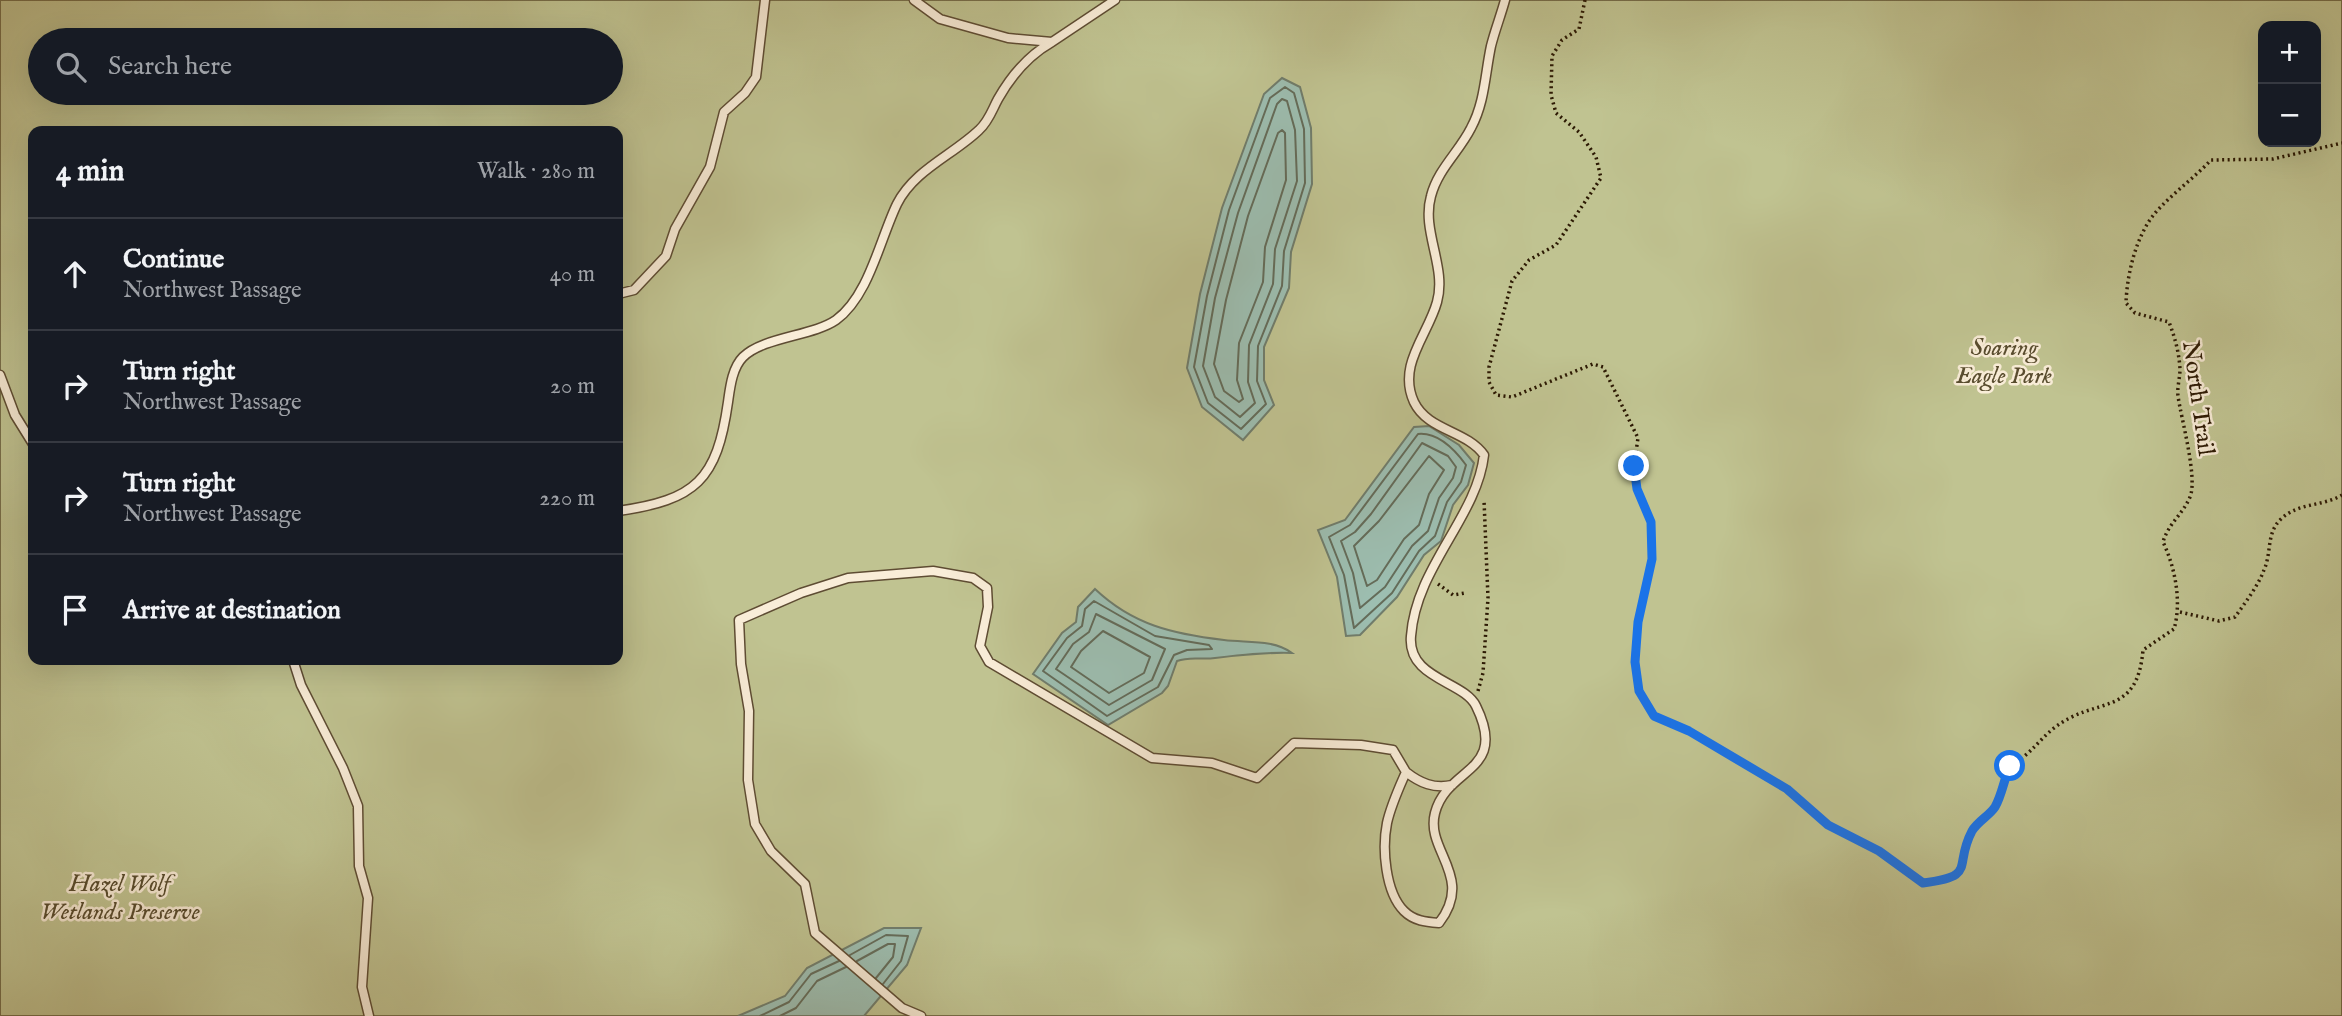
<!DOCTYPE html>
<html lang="en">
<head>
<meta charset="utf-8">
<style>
  :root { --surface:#171b24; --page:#20242c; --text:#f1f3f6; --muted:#9ea1a6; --line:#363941 }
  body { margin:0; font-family:"IM FELL English",serif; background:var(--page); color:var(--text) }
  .controls { position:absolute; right:21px; top:21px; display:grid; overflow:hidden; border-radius:14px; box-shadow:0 7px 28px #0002 }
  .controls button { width:63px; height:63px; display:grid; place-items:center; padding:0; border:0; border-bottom:2px solid var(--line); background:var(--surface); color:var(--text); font:35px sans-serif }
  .stop { position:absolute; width:21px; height:21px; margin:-16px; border:5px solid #1a73e8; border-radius:50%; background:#fff }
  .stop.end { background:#1a73e8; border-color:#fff; box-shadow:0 2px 7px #0008 }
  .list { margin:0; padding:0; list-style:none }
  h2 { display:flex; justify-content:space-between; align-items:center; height:91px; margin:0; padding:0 28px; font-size:30px }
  h2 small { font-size:23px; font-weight:400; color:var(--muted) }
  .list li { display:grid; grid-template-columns:46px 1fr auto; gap:21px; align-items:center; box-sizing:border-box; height:112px; padding:0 28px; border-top:2px solid var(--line) }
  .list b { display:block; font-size:26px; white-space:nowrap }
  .list p { margin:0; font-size:23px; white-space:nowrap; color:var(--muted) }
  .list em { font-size:23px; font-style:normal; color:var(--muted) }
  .icon { flex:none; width:38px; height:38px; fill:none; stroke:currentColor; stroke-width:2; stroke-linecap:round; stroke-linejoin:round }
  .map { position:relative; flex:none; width:2342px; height:1016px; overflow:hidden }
  .search { position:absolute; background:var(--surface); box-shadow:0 7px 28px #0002; left:28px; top:28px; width:595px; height:77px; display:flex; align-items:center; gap:18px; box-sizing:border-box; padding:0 24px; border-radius:38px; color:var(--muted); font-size:26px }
  .panel { position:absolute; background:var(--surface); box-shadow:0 7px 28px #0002; left:28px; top:126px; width:595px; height:539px; border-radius:14px }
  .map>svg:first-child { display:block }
</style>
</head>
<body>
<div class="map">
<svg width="2342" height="1016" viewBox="0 0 2342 1016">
  <rect width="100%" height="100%" fill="#f6e4c3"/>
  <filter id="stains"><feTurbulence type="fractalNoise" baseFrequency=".00286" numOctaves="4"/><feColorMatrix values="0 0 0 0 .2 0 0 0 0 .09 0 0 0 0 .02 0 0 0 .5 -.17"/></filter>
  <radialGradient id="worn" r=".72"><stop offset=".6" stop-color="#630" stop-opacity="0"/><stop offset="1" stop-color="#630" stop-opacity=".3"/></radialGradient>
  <path fill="#c0c391" stroke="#766e4a" stroke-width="2" fill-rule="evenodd" d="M 0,0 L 2342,0 L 2342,1016 L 0,1016 ZM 2263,26 L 2316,26 L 2316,142 L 2263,142 ZM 40,40 L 611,40 L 611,93 L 40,93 ZM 33,131 L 618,131 L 618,660 L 33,660 Z"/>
  <path fill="#9dbfb2" stroke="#707d6c" stroke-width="2" d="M 1282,78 L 1300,87 L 1311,128 L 1312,184 L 1291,252 L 1289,288 L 1264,347 L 1264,380 L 1274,405 L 1243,440 L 1202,407 L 1187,368 L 1200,294 L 1222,208 L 1264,94 Z
    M 1429,426 L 1459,445 L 1474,463 L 1468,485 L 1453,505 L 1441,541 L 1424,555 L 1397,597 L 1360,635 L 1346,636 L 1337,577 L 1318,530 L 1345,520 L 1414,427 Z
    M 1095,589 C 1133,625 1173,634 1224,640 C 1247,643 1273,639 1292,653 C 1265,652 1240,655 1215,658 C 1201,660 1190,656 1177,661 L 1168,686 L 1162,693 L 1108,725 L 1033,674 L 1062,633 L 1076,622 L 1078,607 Z
    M 884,928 L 921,928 L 907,965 L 864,1016 L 738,1016 L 785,996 L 807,968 Z"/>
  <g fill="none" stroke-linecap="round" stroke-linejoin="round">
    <path stroke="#646c5a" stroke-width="2" d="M 1285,87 L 1294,93 L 1304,129 L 1305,183 L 1284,251 L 1282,286 L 1258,346 L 1257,381 L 1266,404 L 1241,429 L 1208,403 L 1194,367 L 1207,296 L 1229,210 L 1270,98 Z
      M 1282,99 L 1287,101 L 1295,130 L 1297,181 L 1275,249 L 1273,284 L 1249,345 L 1248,382 L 1255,403 L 1240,417 L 1215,397 L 1203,366 L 1215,298 L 1238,213 L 1277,104 Z
      M 1282,130 L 1285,133 L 1286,180 L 1265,247 L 1263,282 L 1239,343 L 1237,380 L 1243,399 L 1239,402 L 1224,391 L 1214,364 L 1226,300 L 1248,216 L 1278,133 Z
      M 1418,434 C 1438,432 1455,450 1466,465 L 1461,482 L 1447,502 L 1435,536 L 1419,551 L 1392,593 L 1354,628 L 1344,575 L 1329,537 L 1350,525 Z
      M 1422,443 L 1448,456 L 1456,467 L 1453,478 L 1439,498 L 1428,531 L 1412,546 L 1385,587 L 1360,608 L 1353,573 L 1341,541 L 1355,532 L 1371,514 Z
      M 1429,456 L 1444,470 L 1429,494 L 1419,525 L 1404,539 L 1377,580 L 1367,586 L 1354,546 L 1379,521 Z
      M 1094,601 L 1155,636 L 1209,645 L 1212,649 L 1187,650 L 1174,655 L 1158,687 L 1107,716 L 1043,671 L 1067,638 L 1082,626 L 1085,609 Z
      M 1096,614 L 1165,649 L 1152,680 L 1109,705 L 1056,669 L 1073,644 L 1089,632 Z
      M 1103,631 L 1150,657 L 1144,673 L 1109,693 L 1071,667 L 1081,651 Z
      M 850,955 L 886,935 L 908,936 L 901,961 L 883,984
      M 857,961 L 888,944 L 895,944 L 893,957 L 876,978
      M 760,1016 L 789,1002 L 811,974 L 839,961
      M 780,1016 L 796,1008 L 817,981 L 846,967"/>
    <g stroke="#5e4c33" stroke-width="11">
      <path id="service" d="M 914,0 L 940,19 L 1008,38 L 1052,42 L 1115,0
        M 618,294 L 634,290 L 666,256 L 675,229 L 710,167 L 724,112 L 745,93 L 756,77 L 765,0
        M 0,375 L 15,415 L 33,444
        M 618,511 C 696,500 717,480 728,402 C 730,388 732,368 743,357 C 763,337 813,336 836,320 C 869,296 880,239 897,204 C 914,170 953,155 979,130 C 989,121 992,110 998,99 C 1011,76 1029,55 1052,42
        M 293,660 L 301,685 L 343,768 L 358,806 L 359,866 L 368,898 L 362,987 L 369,1016
        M 1406,772 C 1420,783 1434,789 1452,785
        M 921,1016 L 902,1008 L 815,933 L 805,884 L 771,851 L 755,824 L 748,780 L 749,711 L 741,664 L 739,620 L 801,593 L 848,578 L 933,571 L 973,578 L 987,588 L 988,607 L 980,646 L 989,662 L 1152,758 L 1212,763 L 1257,778 L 1294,743 L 1361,745 L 1393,750 L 1406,772 C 1399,788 1391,805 1387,823 C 1382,848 1385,892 1404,911 C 1414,921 1426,922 1439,923 C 1475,876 1425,851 1435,813 C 1447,766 1509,773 1476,706 C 1464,681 1407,679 1411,636 C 1416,567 1477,517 1484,455 C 1466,430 1428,431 1414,402 C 1397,365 1428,335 1437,302 C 1447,267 1421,231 1431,196 C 1438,169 1459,152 1471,128 C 1485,102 1485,74 1491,46 C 1495,30 1501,15 1505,0"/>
    </g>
    <path stroke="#2c1903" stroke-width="3.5" stroke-dasharray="2 3.5" stroke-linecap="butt" d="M 1585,0 L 1579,29 L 1562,40 L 1552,56 L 1551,95 L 1556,113 L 1579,132 L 1596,157 L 1601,178 L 1556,245 L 1529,260 L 1512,281 L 1489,367 L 1489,382 L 1496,395 L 1512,397 L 1593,364 L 1603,367 L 1638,438 L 1634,466 L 1637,489 L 1651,522 L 1652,560 L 1638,622 L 1635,662 L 1639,691 L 1654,716 L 1689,731 L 1787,789 L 1828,825 L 1879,851 L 1923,883 C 1978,876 1953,867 1972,831 C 1978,821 1989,816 1995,807 C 2002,795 2004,779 2010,766 C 2032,753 2037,742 2054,728 C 2096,695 2137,719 2143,650 L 2174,629 C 2182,602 2175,567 2163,542 C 2168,524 2183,514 2190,497 C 2198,478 2181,418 2178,396 C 2177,387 2180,378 2180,369 C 2179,352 2175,338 2169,322 L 2135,313 L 2126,303 C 2127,274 2136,235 2156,212 C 2173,193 2194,178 2211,160 L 2273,159 L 2342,143
      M 1438,584 L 1453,595 L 1465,593
      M 2180,612 L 2219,621 L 2235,617 C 2245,603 2258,586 2264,570 C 2272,552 2266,533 2281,519 C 2299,502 2322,507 2342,495
      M 1478,691 L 1483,673 L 1488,598 L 1484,500"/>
    <use href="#service" stroke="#f9edd8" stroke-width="8"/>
  </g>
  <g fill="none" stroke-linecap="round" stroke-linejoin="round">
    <path stroke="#1a73e8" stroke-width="9" d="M 1634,466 L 1637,489 L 1651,522 L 1652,559 L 1638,622 L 1635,662 L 1639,691 L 1654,716 L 1689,731 L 1787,789 L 1828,825 L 1879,851 L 1923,883 C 1978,876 1953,867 1972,831 C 1978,821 1989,816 1995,807 C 2002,795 2004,779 2010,766"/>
  </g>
  <g text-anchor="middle" stroke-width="5" stroke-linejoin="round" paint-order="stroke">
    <g font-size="24" font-style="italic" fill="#584c2e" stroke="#f9edd8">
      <text x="2004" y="355">Soaring<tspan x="2004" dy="28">Eagle Park</tspan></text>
      <text x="120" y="891">Hazel Wolf<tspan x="120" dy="28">Wetlands Preserve</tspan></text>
    </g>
    <g font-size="24" fill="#2c1903" stroke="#f9edd8">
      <text transform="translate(2199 398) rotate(82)" y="8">North Trail</text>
    </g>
  </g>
  <rect width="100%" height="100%" filter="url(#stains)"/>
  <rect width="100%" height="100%" fill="url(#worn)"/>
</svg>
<div class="controls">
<button>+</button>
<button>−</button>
</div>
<div class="stop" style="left:2010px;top:766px"></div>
<div class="stop end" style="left:1634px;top:466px"></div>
<div class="search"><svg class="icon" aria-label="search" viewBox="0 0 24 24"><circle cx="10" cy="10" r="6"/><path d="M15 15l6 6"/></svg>Search here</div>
<section class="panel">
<h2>4 min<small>Walk · 280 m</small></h2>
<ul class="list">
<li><svg class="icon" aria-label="ahead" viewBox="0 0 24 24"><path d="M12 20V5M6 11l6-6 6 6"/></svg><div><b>Continue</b><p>Northwest Passage</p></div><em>40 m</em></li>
<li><svg class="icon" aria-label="right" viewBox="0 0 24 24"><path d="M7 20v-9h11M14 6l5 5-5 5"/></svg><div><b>Turn right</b><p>Northwest Passage</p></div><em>20 m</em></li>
<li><svg class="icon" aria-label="right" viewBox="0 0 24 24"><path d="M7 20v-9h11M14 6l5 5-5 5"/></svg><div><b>Turn right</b><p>Northwest Passage</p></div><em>220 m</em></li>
<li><svg class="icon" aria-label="arrive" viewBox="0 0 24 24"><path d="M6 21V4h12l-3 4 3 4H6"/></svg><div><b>Arrive at destination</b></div></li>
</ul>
</section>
</div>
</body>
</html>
